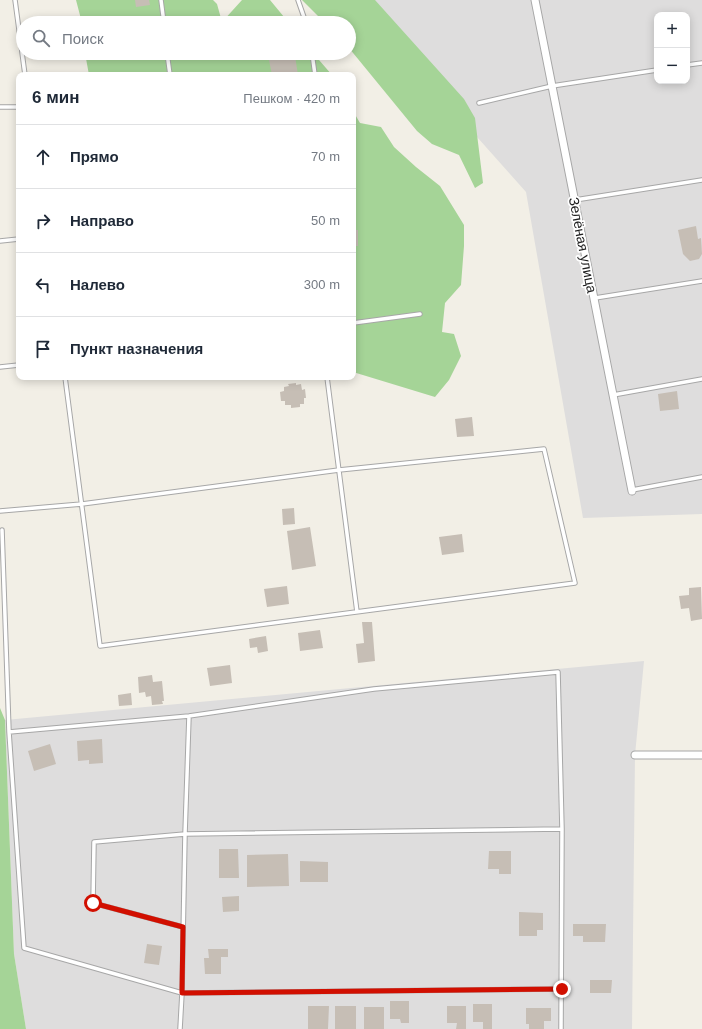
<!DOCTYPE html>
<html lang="ru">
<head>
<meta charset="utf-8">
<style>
  :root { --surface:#fff; --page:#f6f6f7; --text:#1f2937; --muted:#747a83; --line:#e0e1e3 }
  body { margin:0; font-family:Arial,sans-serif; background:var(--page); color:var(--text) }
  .controls { position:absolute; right:12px; top:12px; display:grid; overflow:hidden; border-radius:8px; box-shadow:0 2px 10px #0003 }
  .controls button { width:36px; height:36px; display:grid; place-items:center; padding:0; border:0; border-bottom:1px solid var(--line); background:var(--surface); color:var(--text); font:20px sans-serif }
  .stop { position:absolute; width:12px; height:12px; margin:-9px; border:3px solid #d10f00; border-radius:50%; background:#fff }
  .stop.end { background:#d10f00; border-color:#fff; box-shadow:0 1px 4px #0008 }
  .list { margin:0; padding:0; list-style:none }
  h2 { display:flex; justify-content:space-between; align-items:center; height:52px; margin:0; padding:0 16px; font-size:17px }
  h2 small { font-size:13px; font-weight:400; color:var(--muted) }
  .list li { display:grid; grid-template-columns:26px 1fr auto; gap:12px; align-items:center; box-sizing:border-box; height:64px; padding:0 16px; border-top:1px solid var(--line) }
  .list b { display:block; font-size:15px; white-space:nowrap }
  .list em { font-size:13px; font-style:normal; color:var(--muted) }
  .icon { flex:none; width:22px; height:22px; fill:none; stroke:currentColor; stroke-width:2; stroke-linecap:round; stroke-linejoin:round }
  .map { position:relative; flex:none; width:702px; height:1029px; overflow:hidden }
  .search { position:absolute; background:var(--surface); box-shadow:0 2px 10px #0003; left:16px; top:16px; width:340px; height:44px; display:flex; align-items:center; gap:10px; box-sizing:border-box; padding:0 14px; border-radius:22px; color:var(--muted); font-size:15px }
  .panel { position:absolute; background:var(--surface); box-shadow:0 2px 10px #0003; left:16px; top:72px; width:340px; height:308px; border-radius:8px }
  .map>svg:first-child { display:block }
</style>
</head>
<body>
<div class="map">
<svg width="702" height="1029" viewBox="0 0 702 1029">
  <rect width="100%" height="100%" fill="#f2efe6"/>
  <path fill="#dedddd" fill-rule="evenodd" d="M 355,0 L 702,0 L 702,514 L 583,518 L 526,192 ZM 657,15 L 687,15 L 687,81 L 657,81 Z
    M 644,661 L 635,755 L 632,1029 L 26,1029 L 14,954 L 5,720 Z"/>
  <path fill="#a5d497" d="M 76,0 L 213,0 L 217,4 L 222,22 L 242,0 L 270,0 L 289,23 L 82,23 Z
    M 302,0 L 375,0 L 464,99 L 475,118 L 483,183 L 475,188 L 459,155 L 432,144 L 417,131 L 349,48 L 349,23 L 325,23 Z
    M 85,53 L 313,53 L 332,75 L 89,75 Z
    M 353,111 L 360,123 L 381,127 L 394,147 L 416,167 L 440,186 L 464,225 L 464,246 L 461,285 L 445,303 L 442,332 L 454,334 L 461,356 L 449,380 L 435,397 L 353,372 Z
    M 0,708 L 5,720 L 14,954 L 26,1029 L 0,1029 Z"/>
  <path fill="#c6beb5" d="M 135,0 L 149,0 L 150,5 L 136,7 Z
    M 295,56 L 298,75 L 272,75 L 269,60 Z
    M 696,226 L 698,239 L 701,238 L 702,254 L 699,259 L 690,261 L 683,254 L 678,230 Z
    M 353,230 L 358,230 L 358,246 L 353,246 Z
    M 296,383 L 296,385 L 301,384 L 302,390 L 305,389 L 306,398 L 304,398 L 304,404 L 300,404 L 300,407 L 291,408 L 291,405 L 285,405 L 285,401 L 281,401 L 280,392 L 284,391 L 284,387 L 289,386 L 288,384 Z
    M 677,391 L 679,409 L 660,411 L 658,394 Z
    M 472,417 L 474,436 L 457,437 L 455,419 Z
    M 294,508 L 295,524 L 283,525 L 282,509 Z
    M 310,527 L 316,566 L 292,570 L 287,531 Z
    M 462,534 L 464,552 L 442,555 L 439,537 Z
    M 287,586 L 289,604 L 267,607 L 264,589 Z
    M 701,587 L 702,619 L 691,621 L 689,608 L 681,609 L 679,596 L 689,595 L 689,588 Z
    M 362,622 L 372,622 L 375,661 L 358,663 L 356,644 L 364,643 Z
    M 320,630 L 323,648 L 300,651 L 298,633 Z
    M 266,636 L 268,651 L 258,653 L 257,647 L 250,648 L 249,639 Z
    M 230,665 L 232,683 L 210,686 L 207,668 Z
    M 152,675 L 153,682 L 162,681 L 164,701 L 162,701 L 163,704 L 152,705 L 151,696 L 146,697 L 145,692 L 139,693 L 138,677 Z
    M 131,693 L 132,705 L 119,706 L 118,695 Z
    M 102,739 L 103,763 L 89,764 L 89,760 L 78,761 L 77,741 Z
    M 50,744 L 56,764 L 34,771 L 28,751 Z
    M 219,849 L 238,849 L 239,878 L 219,878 Z
    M 489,851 L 511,851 L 511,874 L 499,874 L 499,869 L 488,869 Z
    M 288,854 L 289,886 L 247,887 L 247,855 Z
    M 300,861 L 328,862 L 328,882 L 300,882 Z
    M 239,896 L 239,911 L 223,912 L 222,897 Z
    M 519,912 L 543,913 L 543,930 L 537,930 L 537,936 L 519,936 Z
    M 573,924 L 606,924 L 605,942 L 583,942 L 583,936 L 573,936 Z
    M 147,944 L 162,946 L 159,965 L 144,963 Z
    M 208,949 L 228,949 L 228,957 L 221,957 L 221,974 L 205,974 L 204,958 L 209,958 Z
    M 590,980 L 612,980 L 611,993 L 590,993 Z
    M 390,1001 L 409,1001 L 409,1023 L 401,1023 L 400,1019 L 390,1019 Z
    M 473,1004 L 492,1004 L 492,1029 L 483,1029 L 483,1022 L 473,1022 Z
    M 308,1006 L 329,1006 L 328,1029 L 308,1029 Z
    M 335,1006 L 356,1006 L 356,1029 L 335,1029 Z
    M 447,1006 L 466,1006 L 466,1029 L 456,1029 L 457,1023 L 447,1023 Z
    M 364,1007 L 384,1007 L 384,1029 L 364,1029 Z
    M 526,1008 L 551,1008 L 551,1021 L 544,1021 L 544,1029 L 529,1029 L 529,1024 L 526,1024 Z"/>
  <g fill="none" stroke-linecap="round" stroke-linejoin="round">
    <g stroke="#a7a7a7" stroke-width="5.5">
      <path id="service" d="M 15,0 L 25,75
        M 161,0 L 164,23
        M 298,0 L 306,23
        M 167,53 L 170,75
        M 312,53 L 315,75
        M 687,65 L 702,63
        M 479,103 L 552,86 L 657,70
        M 0,107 L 19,107
        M 575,200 L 702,180
        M 0,241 L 19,239
        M 595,298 L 702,281
        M 353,323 L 420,314
        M 0,367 L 19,365
        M 327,377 L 357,612
        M 613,395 L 702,379
        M 632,490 L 702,477
        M 0,511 L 82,504 L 339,470 L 544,449 L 575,583 L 100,646 L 65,377
        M 2,530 L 9,732 L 24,948 L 182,993 L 562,989
        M 9,732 L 189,716 L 374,689 L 558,672 L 562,829 L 561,1029
        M 183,927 L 93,903 L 94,842 L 185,834 L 562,829
        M 180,1029 L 182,993 L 185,834 L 189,716"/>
    </g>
    <g stroke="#a7a7a7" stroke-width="9">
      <path id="minor" d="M 535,0 L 632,491
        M 635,755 L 702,755"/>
    </g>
    <use href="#service" stroke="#fff" stroke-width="3.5"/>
    <use href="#minor" stroke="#fff" stroke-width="7"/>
  </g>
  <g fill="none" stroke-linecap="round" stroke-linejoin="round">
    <path stroke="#d10f00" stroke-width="5" d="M 93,903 L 183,927 L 182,993 L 562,989"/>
  </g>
  <g text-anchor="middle" stroke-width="3.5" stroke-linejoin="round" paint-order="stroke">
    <g font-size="14" fill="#202020" stroke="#fff">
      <text transform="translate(583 245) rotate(79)" y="5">Зелёная улица</text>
    </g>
  </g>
</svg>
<div class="controls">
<button>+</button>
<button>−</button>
</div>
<div class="stop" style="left:93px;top:903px"></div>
<div class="stop end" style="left:562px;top:989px"></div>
<div class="search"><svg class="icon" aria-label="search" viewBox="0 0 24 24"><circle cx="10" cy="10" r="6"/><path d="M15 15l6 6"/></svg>Поиск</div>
<section class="panel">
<h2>6 мин<small>Пешком · 420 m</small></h2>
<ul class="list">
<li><svg class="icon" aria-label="ahead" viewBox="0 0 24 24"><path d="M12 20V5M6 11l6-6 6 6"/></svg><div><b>Прямо</b></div><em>70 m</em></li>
<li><svg class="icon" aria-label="right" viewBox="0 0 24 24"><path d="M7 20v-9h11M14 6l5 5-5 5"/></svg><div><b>Направо</b></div><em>50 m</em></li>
<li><svg class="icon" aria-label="left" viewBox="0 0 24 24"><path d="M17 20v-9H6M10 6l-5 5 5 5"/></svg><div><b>Налево</b></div><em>300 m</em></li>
<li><svg class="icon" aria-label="arrive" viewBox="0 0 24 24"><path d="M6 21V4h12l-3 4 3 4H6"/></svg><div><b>Пункт назначения</b></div></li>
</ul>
</section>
</div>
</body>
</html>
